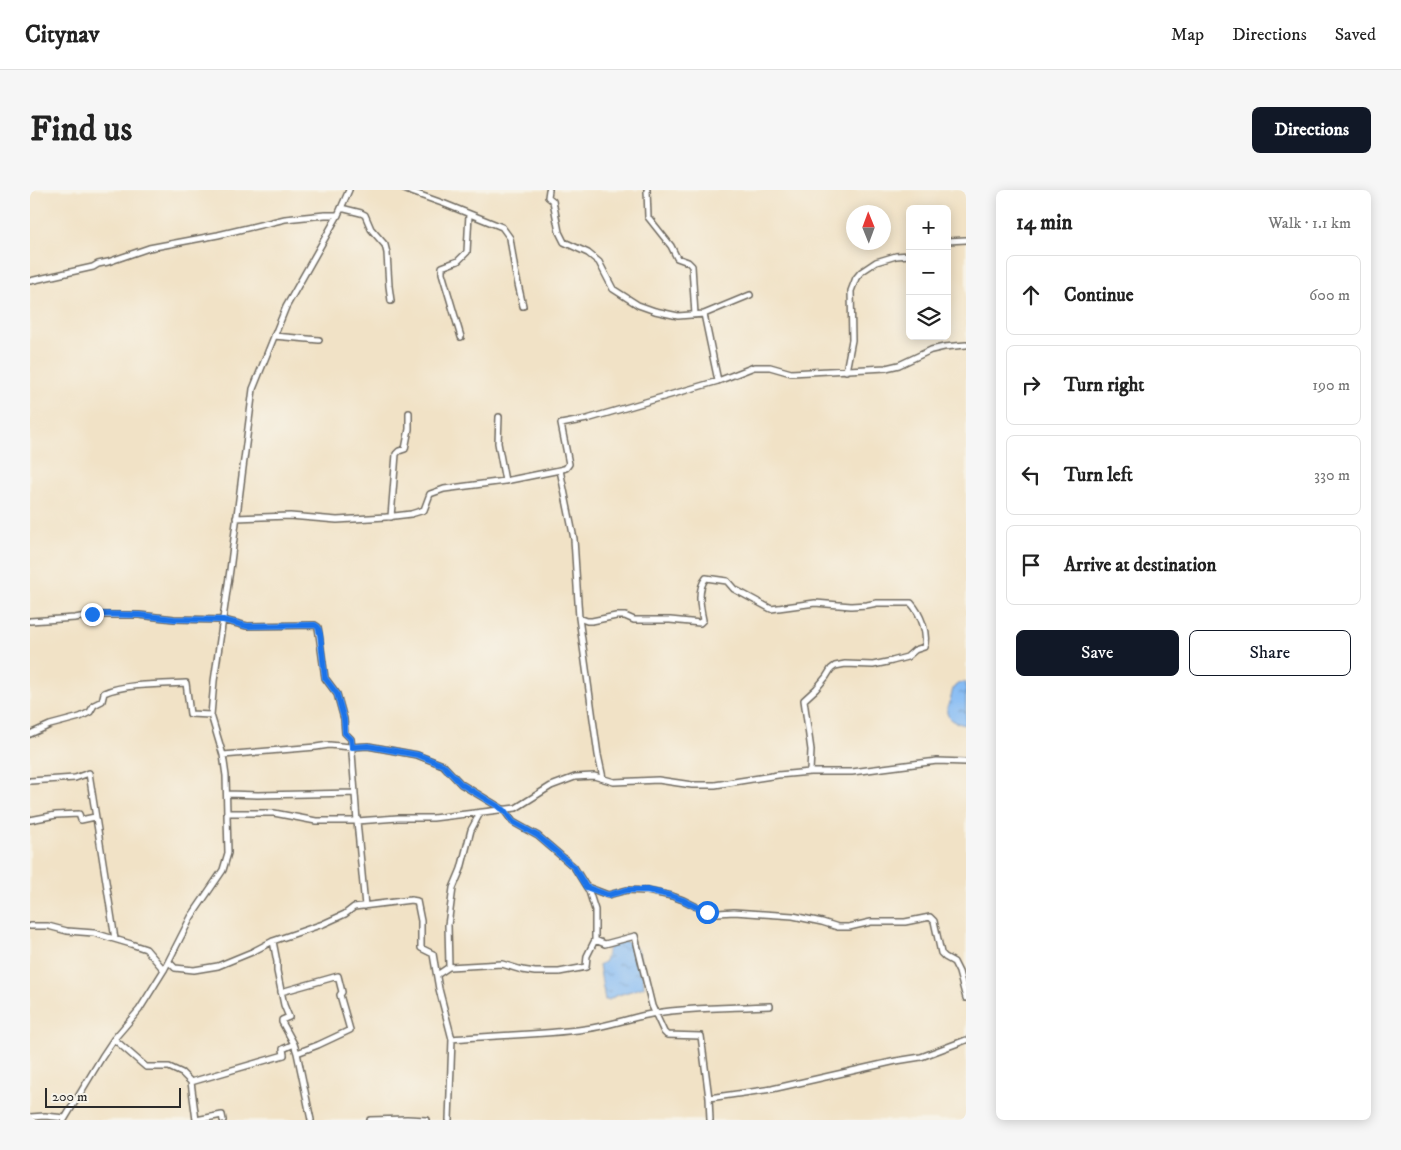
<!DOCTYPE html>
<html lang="en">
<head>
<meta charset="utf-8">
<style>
  :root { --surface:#fff; --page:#f6f6f6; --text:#222; --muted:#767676; --line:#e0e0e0; --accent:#111827 }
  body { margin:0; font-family:"IM FELL DW Pica",serif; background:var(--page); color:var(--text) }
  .controls { position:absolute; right:15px; top:15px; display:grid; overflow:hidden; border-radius:8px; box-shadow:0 2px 12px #0003 }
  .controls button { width:45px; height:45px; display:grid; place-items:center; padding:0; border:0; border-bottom:1px solid var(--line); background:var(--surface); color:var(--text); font:25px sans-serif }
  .compass { position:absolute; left:816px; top:15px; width:45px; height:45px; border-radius:50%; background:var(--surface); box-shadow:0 2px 12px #0003; rotate:359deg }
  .scale { position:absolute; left:15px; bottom:12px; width:136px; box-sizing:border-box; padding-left:5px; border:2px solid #2b2b2b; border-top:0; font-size:14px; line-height:18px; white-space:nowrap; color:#2b2b2b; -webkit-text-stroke:4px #f7f3e8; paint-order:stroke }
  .stop { position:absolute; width:15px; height:15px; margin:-11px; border:4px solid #1a73e8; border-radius:50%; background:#fff }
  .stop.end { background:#1a73e8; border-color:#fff; box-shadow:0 1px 5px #0008 }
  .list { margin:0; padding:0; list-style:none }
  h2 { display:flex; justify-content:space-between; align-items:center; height:65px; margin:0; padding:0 20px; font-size:21px }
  h2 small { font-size:16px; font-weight:400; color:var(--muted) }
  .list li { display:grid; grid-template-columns:32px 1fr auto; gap:15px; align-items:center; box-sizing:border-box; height:80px; margin:0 10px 10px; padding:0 10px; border:1px solid var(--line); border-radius:8px }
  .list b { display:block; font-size:19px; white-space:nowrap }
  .list em { font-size:16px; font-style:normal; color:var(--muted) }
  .actions { display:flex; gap:10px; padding:15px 20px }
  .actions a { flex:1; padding:11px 0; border:1px solid var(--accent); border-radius:8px; text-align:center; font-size:18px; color:var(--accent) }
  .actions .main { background:var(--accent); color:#fff }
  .icon { flex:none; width:28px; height:28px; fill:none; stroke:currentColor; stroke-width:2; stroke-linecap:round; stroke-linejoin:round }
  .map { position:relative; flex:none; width:936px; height:930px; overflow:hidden; border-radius:8px }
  header { display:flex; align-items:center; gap:30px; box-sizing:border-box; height:70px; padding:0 25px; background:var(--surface); border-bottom:1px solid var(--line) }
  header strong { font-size:24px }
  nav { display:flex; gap:28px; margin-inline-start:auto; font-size:18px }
  .intro { display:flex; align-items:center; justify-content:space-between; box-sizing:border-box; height:120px; padding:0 30px }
  h1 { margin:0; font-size:35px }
  .button { padding:12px 22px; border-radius:8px; background:var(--accent); color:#fff; font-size:18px; font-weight:700 }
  main { display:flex; gap:30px; padding:0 30px }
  aside { flex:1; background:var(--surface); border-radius:8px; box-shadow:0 2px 12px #0003 }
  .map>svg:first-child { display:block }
</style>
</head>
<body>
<header>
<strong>Citynav</strong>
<nav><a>Map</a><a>Directions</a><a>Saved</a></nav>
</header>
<div class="intro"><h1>Find us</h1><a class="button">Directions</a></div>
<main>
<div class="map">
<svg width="936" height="930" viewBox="0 0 936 930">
  <defs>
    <pattern id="water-ripples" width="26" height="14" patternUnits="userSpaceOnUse" patternTransform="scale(1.25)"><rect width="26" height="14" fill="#85bbf4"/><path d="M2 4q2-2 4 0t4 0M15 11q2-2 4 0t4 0" fill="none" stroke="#6d98c6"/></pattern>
  </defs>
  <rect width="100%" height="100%" fill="#f7f3e8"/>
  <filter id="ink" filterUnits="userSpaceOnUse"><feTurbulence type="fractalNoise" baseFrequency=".02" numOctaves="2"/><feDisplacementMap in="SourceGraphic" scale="10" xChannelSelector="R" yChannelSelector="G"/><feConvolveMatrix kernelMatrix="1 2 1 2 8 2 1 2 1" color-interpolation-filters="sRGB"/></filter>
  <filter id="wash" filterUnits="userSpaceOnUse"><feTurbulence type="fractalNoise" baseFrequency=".0096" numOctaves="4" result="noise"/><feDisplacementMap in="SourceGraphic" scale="20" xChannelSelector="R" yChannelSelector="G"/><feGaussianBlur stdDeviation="1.12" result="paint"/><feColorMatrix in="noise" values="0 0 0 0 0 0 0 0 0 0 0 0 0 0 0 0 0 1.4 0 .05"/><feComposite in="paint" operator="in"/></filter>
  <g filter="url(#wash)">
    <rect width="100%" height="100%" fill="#f1e2c6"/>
    <path fill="url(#water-ripples)" stroke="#587390" d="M 936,492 L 936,535 C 928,534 915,529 917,519 C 918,515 921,511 921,507 C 922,504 922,499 925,496 C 928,493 932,493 936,492 Z
      M 590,751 C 595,751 601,753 605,757 C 611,763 614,788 614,797 L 585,806 L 579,810 L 575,810 L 569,775 L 575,771 C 579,759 576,756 590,751 Z"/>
  </g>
  <g filter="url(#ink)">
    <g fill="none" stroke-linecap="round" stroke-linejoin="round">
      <g stroke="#706b61" stroke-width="8">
        <path id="minor" d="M 376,0 L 415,14 L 472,37 L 480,48 L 485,81 L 493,116
          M 519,0 L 518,7 L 523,11 L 529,42 L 534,52 L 558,63 L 569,72 L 583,99 L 608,115 L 625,121 L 648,126 L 674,124 L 720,105
          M 617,0 L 618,27 L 641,56 L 647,68 L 658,72 L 662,76 L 665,125
          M 311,18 L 331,23 L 335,25 L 341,39 L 355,55 L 357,63 L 359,96 L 361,111
          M 917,51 L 936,50
          M 0,91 L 63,77 L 68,74 L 78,72 L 119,58 L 188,45 L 255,29 L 295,25 L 308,25
          M 674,124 L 688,191
          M 244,146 L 289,150
          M 431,147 L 412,83 L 412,77 L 428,71 L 437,62 L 439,24
          M 816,181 L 822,150 L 821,101 L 826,88 L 831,82 L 846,72 L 866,66 L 880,65
          M 469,227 L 468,253 L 475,291
          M 361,327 L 366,264 L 369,261 L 375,259 L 379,239 L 379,223
          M 206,328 L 260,326 L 307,330 L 356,327 L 381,324 L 394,320 L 400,304 L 414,299 L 475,291 L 530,280
          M 549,428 L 557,431 L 562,431 L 586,426 L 595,426 L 604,430 L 640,430 L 670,433 L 673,430 C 670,416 667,399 676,388 L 697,391 L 704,399 L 741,419 L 785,413 L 821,416 L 837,415 L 847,413 L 881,413 C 890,423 899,444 894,457 L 885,460 L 877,467 L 862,471 L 843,475 L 815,474 L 805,476 L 801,479 L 796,487 L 786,499 L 774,510 L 781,560 L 780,582
          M 0,431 L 45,428 L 62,425 L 109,425 L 144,429 L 193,430 L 217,436 L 285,435 L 288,437 L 295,488 L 307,504 L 314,529 L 315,543 L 321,549 L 327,631 L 335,716
          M 0,544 L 20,535 L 50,527 L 60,522 L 64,515 L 72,511 L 74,503 C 94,494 133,494 156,493 L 160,524 L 181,525
          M 193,565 L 286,557 L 299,555 L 321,557 L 338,556 L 387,565 L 413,575 L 431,594 L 474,620 L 483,632 L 508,646 L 544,677 L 559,701 L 565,720 L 565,750 L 575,754 L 605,746 L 622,816 L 634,842 L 637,845 L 671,846 L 679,908 L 680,930
          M 573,588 L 568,565 L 549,428 L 544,349 L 530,280 L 536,278 L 539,274 L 531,234 L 557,229 L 688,191 L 724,177 L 740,177 L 761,183 L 856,178 L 869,175 L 901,160 L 914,157 L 936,155
          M 0,591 L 45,588 L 59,583 L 85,749
          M 197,604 L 228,605 L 325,603
          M 197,623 L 244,623 L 286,631 L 327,631 L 368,628 L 403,628 L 486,618 L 521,596 L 545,587 L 564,586 L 584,592 L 628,590 L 662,595 L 685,595 L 748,585 L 780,582 L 822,582 L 907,571 L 936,572
          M 0,630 L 26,625 L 49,624 L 51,630 L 65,627
          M 557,697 L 578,705 L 597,700 L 617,701 L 642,706 L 653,710 L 677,722 L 688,723 L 704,722 L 763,726 L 792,732 L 808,737 L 819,737 L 841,732 L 875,732 L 900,727 L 904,731 L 911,763 L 915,767 L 924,772 L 929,782 L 936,808
          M 0,736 L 18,736 L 37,741 L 64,743 L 101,754 L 116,759 L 134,780
          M 243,751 L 247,772 L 247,781 L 254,815 L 259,827 L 252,830 L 252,832 L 264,854 L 267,863 L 281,930
          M 139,772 L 145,778 L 164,780 L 188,776 L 222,762 L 243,751 L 293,734 L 315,724 L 324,717 L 381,710 L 387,711 L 391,731 L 391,758 L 403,764 L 409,799 L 422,849 L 419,930
          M 419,777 L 418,735 L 423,698 L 431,679 L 441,640 L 450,623
          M 407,785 L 419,777 L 472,774 L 492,780 L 505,782 L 529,782 L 556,777 L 557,766 L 565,750
          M 251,802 L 308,786 L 312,802 L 310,805 L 320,840 L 288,855 L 267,863
          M 84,849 L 116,877 L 139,877 L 152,883 L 161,892 L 254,865 L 253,859 L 264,854
          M 422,849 C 467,845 511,845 555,839 C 579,836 602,827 626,823 C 663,817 702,818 740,816
          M 161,892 L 166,930
          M 679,908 L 742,899 L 866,871 L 891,867 L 936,850
          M 0,927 L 15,926 L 35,928
          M 34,930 L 72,867 L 84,849 L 109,820 L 134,780 L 161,727 L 193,680 L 198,663 L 196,586 L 193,565 L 181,525 L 184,491 L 200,380 L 223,199 L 256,117 L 308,25 L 319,0
          M 166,930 L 192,925 L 193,930
          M 340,930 L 377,929 L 396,930"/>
      </g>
      <use href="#minor" stroke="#fff" stroke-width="5"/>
    </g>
  </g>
  <g fill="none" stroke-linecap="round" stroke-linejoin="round" filter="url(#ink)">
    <path stroke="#1a73e8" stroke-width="6" d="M 62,424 L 109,425 L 144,429 L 193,430 L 217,436 L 285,435 L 288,437 L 290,444 L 295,488 L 307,504 L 314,529 L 315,543 L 321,549 L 322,557 L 338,556 L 388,565 L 413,575 L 431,594 L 474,620 L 483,632 L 508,646 L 544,677 L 556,697 L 578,705 L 597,700 L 617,700 L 642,706 L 653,710 L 677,722"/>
  </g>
</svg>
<div class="controls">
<button>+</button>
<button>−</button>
<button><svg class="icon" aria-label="layers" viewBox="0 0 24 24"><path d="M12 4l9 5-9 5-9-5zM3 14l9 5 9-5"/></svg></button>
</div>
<svg class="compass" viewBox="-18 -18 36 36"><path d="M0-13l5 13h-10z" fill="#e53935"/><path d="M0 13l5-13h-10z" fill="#767676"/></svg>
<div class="scale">200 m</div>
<div class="stop" style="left:677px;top:722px"></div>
<div class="stop end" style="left:62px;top:424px"></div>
</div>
<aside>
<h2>14 min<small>Walk · 1.1 km</small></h2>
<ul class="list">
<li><svg class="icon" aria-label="ahead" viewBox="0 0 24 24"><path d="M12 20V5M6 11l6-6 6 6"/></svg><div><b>Continue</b></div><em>600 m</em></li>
<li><svg class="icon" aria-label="right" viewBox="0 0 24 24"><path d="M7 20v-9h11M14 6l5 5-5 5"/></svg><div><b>Turn right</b></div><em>190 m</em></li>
<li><svg class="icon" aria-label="left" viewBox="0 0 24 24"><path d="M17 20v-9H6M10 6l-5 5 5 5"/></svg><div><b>Turn left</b></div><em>330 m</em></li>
<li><svg class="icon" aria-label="arrive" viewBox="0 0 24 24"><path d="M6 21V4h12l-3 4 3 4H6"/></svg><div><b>Arrive at destination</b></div></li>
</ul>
<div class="actions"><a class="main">Save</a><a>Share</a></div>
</aside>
</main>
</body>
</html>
